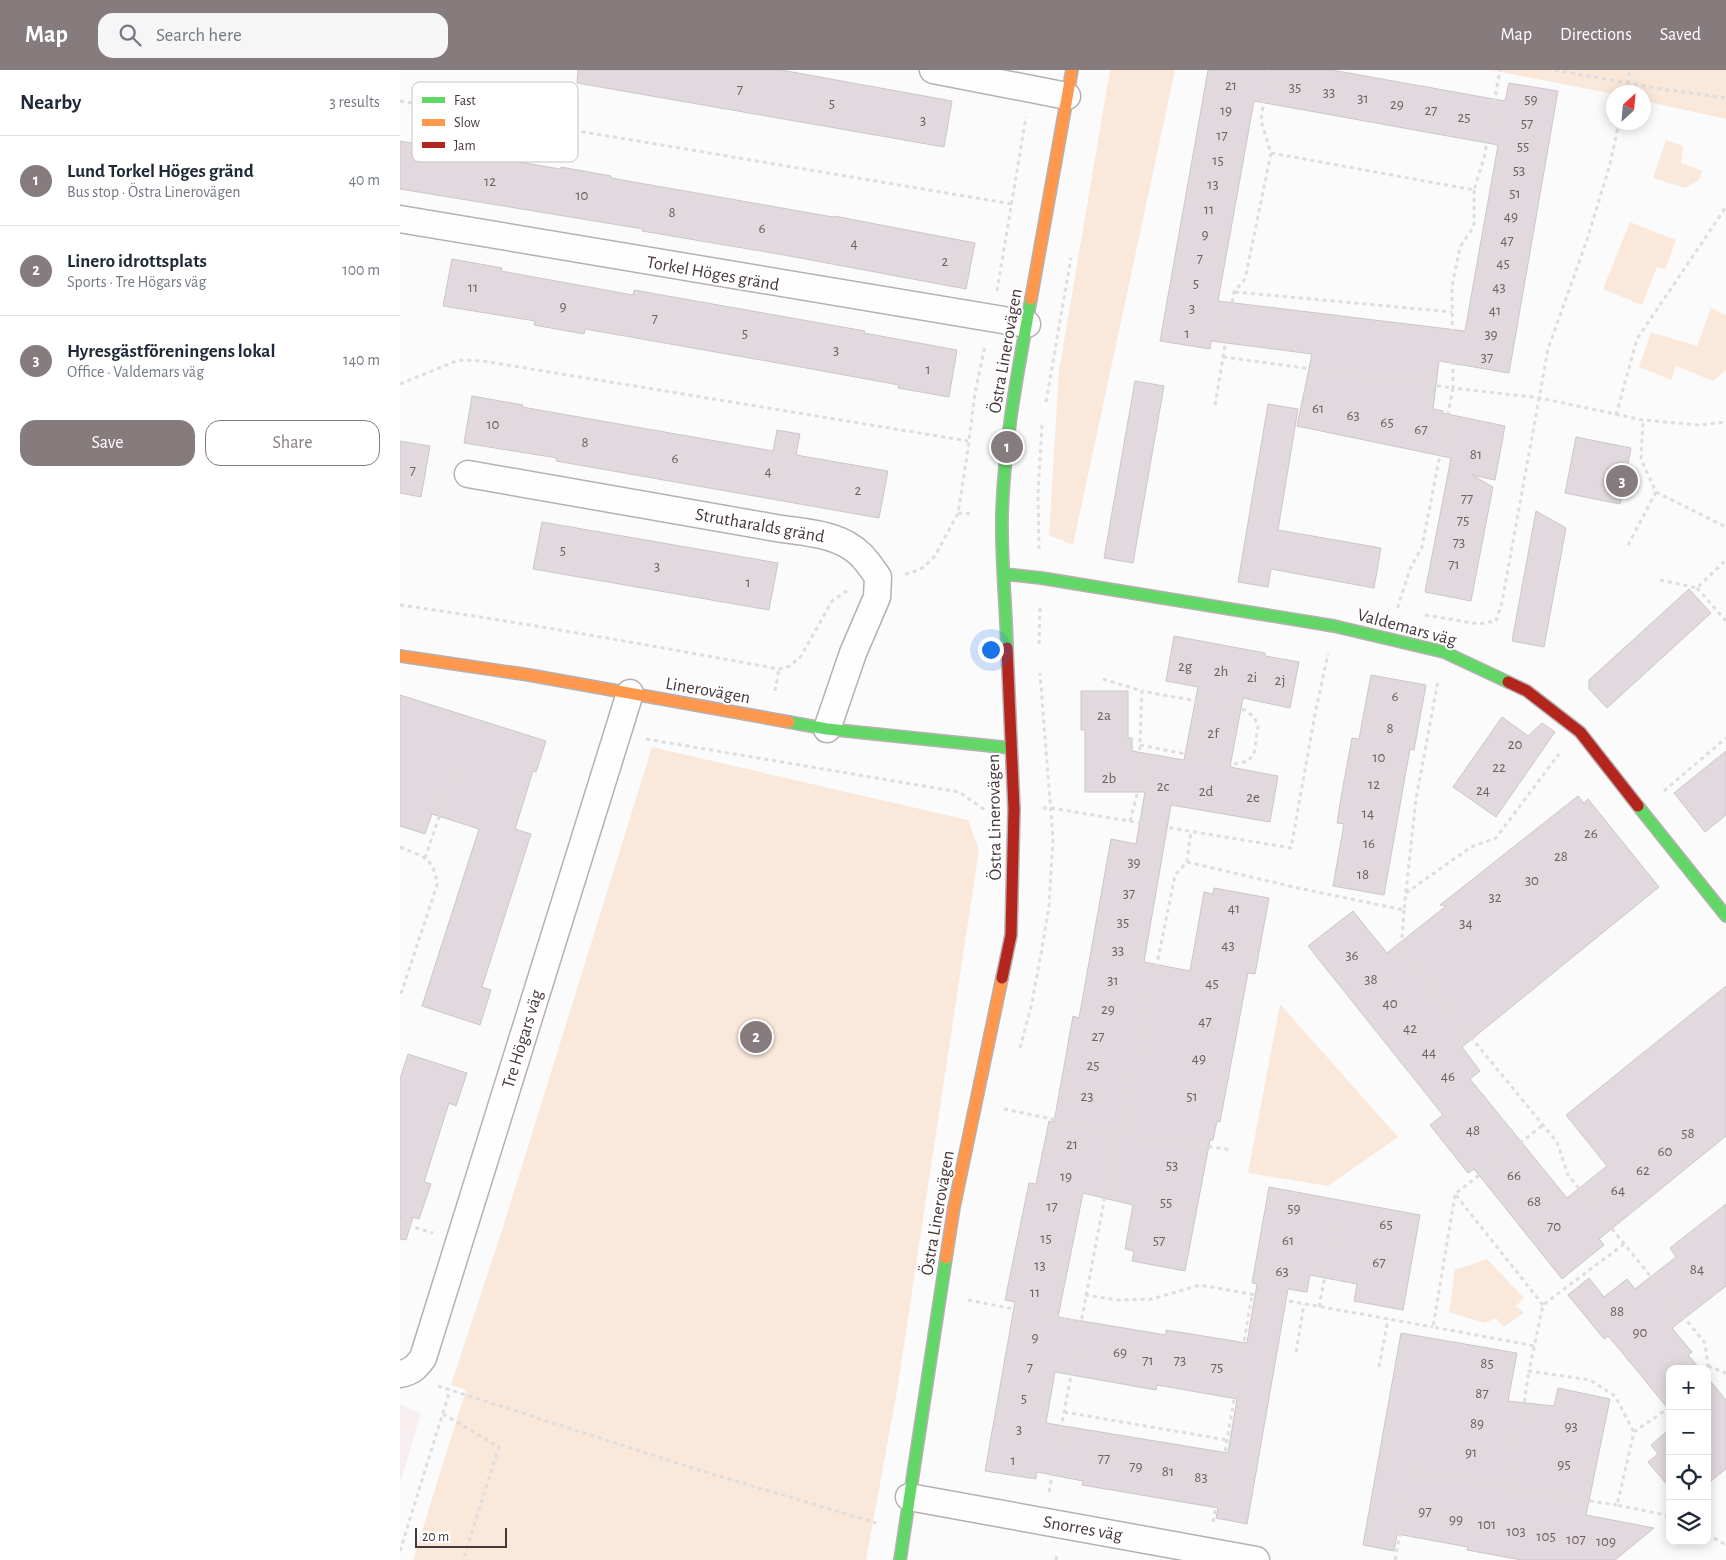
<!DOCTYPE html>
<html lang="en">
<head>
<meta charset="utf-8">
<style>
  :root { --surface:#fff; --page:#f6f6f7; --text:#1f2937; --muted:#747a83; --line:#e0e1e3; --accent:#867c7d }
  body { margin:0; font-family:"Alegreya Sans",sans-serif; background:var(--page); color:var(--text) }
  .controls { position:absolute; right:15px; bottom:15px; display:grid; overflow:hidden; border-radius:10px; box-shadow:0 2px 12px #0003 }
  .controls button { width:45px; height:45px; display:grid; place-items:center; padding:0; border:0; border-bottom:1px solid var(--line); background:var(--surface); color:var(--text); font:25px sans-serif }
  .compass { position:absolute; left:1206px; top:15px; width:45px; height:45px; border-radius:50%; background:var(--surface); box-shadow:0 2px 12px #0003; rotate:26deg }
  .scale { position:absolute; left:15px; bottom:12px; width:92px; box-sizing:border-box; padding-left:5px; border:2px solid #473739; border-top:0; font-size:14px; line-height:18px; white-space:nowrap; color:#473739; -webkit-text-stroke:4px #fff; paint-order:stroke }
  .you { position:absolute; left:590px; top:579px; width:18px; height:18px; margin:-12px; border:4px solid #fff; border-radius:50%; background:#1a73e8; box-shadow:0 0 0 8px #1a73e833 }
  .badge { display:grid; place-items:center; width:32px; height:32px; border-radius:50%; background:var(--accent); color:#fff; font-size:16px; font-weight:700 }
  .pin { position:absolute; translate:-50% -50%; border:2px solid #fff; box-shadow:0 1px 5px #0006 }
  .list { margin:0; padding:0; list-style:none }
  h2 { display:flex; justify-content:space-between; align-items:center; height:65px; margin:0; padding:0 20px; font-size:21px }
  h2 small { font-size:16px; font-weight:400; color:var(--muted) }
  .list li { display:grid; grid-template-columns:32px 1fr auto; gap:15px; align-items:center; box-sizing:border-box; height:90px; padding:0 20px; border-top:1px solid var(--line) }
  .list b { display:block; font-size:19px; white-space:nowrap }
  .list p { margin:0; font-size:16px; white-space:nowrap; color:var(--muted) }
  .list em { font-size:16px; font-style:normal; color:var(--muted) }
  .actions { display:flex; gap:10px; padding:15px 20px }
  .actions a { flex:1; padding:11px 0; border:1px solid var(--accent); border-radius:15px; text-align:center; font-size:18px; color:var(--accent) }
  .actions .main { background:var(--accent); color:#fff }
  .icon { flex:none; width:28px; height:28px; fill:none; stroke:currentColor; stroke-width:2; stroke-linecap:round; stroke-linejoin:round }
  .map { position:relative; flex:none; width:1326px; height:1490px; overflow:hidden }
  header { display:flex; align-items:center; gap:30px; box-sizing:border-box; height:70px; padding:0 25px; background:var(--accent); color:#fff }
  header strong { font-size:24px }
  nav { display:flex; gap:28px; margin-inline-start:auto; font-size:18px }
  .search { width:350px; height:45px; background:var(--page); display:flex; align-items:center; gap:12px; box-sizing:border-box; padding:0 18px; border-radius:15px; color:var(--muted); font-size:19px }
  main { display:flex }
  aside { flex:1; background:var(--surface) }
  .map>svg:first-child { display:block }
</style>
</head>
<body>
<header>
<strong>Map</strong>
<div class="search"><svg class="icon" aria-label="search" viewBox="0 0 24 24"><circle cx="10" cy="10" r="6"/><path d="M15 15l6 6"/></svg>Search here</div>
<nav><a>Map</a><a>Directions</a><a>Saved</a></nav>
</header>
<main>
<aside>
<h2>Nearby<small>3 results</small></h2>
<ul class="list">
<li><span class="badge">1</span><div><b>Lund Torkel Höges gränd</b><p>Bus stop · Östra Linerovägen</p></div><em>40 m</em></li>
<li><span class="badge">2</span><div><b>Linero idrottsplats</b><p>Sports · Tre Högars väg</p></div><em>100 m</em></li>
<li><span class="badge">3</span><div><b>Hyresgästföreningens lokal</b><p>Office · Valdemars väg</p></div><em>140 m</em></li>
</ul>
<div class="actions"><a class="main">Save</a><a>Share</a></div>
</aside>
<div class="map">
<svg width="1326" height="1490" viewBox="0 0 1326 1490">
  <rect width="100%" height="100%" fill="#fbfbfb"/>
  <path fill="#f9eeef" d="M 0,1335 L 21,1343 L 0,1413 Z"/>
  <path fill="#fae9db" d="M 710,0 L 775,0 L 673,475 L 649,465 L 659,301 Z
    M 1091,0 L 1326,0 L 1326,49 L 1244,31 L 1244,22 L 1214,22 L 1213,24 Z
    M 1266,70 L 1283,76 L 1281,93 L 1302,101 L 1299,110 L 1285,118 L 1253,108 Z
    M 1230,152 L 1276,170 L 1265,200 L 1257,197 L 1242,235 L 1203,219 Z
    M 1311,238 L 1326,245 L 1326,300 L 1313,311 L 1276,296 L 1271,310 L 1239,297 L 1251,262 L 1297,276 Z
    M 252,677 L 568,750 L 579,780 L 497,1321 L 466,1490 L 13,1490 L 66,1320 L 51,1315 L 104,1154 Z
    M 880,934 L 998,1067 L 928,1116 L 848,1103 Z
    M 1087,1189 L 1124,1228 L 1116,1236 L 1124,1243 L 1104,1257 L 1096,1248 L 1084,1253 L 1049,1242 L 1055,1200 Z"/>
  <path fill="#e1d9de" stroke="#ccc6ca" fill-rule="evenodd" d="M 178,0 L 381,0 L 552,31 L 544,77 L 177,13 Z
    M 808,0 L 932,0 L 1105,31 L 1109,13 L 1158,21 L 1109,303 L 1039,291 L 1033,339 L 1043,341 L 1042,343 L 1105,356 L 1095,410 L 1072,405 L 1093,417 L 1071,531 L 1025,522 L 1051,388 L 897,356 L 912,284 L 811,271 L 810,279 L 760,271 ZM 854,31 L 1098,75 L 1065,261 L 818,231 Z
    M 0,71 L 160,99 L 161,97 L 211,106 L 211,108 L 433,147 L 434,146 L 575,173 L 566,219 L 384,185 L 242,161 L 243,159 L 0,119 Z
    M 52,189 L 102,198 L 101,201 L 233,225 L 234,220 L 324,236 L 465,261 L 464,263 L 557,280 L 549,327 L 498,318 L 499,315 L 406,298 L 185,259 L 184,264 L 134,255 L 135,251 L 43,236 Z
    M 735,311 L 764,316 L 733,493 L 704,488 Z
    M 72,326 L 123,335 L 122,337 L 373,381 L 377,360 L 400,364 L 396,385 L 488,401 L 479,448 L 156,391 L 157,388 L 64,373 Z
    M 868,334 L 898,339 L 878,460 L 981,478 L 974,518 L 871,499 L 868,517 L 838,512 Z
    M 1176,367 L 1231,378 L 1220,434 L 1165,423 Z
    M 0,371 L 30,376 L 21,427 L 0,423 Z
    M 1136,441 L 1166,458 L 1144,577 L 1112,571 Z
    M 142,452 L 378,493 L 369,540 L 133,499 Z
    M 1289,519 L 1311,543 L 1207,638 L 1189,619 L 1189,610 Z
    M 774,566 L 865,583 L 865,586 L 899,592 L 890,638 L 843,628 L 830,697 L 878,706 L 870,752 L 771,735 L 744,892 L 790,901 L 804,822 L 813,824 L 814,818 L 869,828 L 855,904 L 848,903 L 820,1052 L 817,1051 L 813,1070 L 810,1070 L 785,1201 L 732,1191 L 734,1181 L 725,1179 L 733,1135 L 683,1123 L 658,1247 L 766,1265 L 766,1260 L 847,1273 L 857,1214 L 852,1213 L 869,1117 L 1020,1145 L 1003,1240 L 954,1231 L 957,1214 L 910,1205 L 907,1222 L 888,1219 L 847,1454 L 816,1448 L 818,1438 L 682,1415 L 683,1411 L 637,1402 L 636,1409 L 585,1401 L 615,1232 L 605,1230 L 629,1113 L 636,1114 L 649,1051 L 654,1052 L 673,946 L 679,948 L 711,769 L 736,774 L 745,722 L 685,722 L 685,660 L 681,660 L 681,621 L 728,621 L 728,668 L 732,668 L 732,681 L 784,690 L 798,617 L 766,611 ZM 655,1302 L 756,1320 L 757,1315 L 837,1329 L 828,1383 L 646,1353 Z
    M 971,605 L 1026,615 L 1014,680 L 1010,679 L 984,825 L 933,816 L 944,754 L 937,753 L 942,722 L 952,668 L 959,669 Z
    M 0,625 L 146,671 L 136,702 L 133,701 L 115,759 L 131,764 L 82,917 L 91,920 L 80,955 L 22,936 L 79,759 L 32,744 L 25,764 L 0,756 Z
    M 1102,647 L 1128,666 L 1142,653 L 1155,662 L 1096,747 L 1053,717 Z
    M 1326,681 L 1326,745 L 1305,762 L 1274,723 Z
    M 1178,726 L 1184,733 L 1188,729 L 1259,817 L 1062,977 L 1080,1001 L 1070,1009 L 1167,1128 L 1207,1096 L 1166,1045 L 1326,916 L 1326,1066 L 1199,1169 L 1204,1175 L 1162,1209 L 1074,1099 L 1068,1103 L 1030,1055 L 1043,1045 L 908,876 L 953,841 L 987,883 L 1046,836 L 1040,835 Z
    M 8,984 L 67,1003 L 56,1036 L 49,1033 L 24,1112 L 31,1114 L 19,1149 L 13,1147 L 6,1170 L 0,1169 L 0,1009 Z
    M 1326,1134 L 1326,1216 L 1272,1258 L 1292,1282 L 1288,1285 L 1300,1299 L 1270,1299 L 1270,1341 L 1220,1280 L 1208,1266 L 1204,1269 L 1168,1225 L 1189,1208 L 1204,1227 L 1227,1209 L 1235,1219 L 1276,1187 L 1270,1178 Z
    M 1001,1263 L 1117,1283 L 1108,1331 L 1154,1336 L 1158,1318 L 1210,1329 L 1186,1445 L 1254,1458 L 1215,1490 L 1121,1490 L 1067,1480 L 1068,1477 L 997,1464 L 994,1481 L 963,1475 Z
    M 1307,1307 L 1326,1330 L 1326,1399 L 1307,1414 Z
    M 1270,1359 L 1270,1418 L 1248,1392 L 1258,1384 L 1251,1375 Z"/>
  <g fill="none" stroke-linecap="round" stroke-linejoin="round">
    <g stroke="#b7b0b1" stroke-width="29">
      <path id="street" d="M 533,0 L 667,26
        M 0,149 L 627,254
        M 68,404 L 376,458 C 406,463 439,463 461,485 C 468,492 473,500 478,507 L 477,527 L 453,583 L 427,659
        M 0,1304 C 12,1302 16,1297 23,1288 L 230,623
        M 509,1427 L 856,1490"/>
    </g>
    <g stroke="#b7b0b1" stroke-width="14">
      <path id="fast" d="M 604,504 L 641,508 L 934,556 L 1044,582 L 1108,612
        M 607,578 C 606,534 601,489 602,445 C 604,372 618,300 631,229
        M 389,652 L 427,659 L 611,678
        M 1238,736 L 1326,846
        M 500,1490 L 546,1188"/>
    </g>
    <g stroke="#b7b0b1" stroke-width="14">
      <path id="slow" d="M 631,229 L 672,0
        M 0,586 L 129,605 L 389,652
        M 546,1188 L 554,1137 L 602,908"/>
    </g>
    <g stroke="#b7b0b1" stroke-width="14">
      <path id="jam" d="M 1108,612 L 1127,621 L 1180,662 L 1238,736
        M 602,908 L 611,865 L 614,739 L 607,578"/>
    </g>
    <path stroke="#dfddde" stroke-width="3" stroke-dasharray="4 4" stroke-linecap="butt" d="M 1155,0 L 1262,19 L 1326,28
      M 1226,22 L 1230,0
      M 0,31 L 612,134
      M 871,83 L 1074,120 L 1084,88 L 1100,0
      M 1074,120 L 1074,156 L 1060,177 L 1052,216 L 1053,318 L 1140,328 L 1243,350 L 1299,355 L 1326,352
      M 597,221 L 626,47
      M 835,222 L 1052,242
      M 823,287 L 1053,318 L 1022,477 L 1010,499 L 997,540
      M 0,314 L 59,290 L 83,291 L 568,371
      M 646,332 L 671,188
      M 815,335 L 834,222 L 845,209 L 871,83 L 861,51 L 868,0
      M 1216,345 L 1237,269 L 1326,137
      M 1256,422 L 1326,457
      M 558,443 L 572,444
      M 1228,475 L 1256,422 L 1241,389 L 1243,350
      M 639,479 L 638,423 L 642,355
      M 505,504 L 511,503 L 524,497 L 535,486 L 558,443 L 567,386 L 575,323 L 585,276
      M 1260,510 L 1297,518 L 1326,490
      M 1297,518 L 1326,551
      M 0,535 C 127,553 253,576 379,599 L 390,596 L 401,586 L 432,531 L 447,521
      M 1025,545 L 1079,554 L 1096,551 L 1102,532 L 1148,279 L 1187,170 L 1210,94 L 1219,52
      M 639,574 L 640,538
      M 703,609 L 742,621 L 738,721 L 730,751
      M 375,621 L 379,599
      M 246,669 L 559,722 L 585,740
      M 740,675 L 835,694 L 848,691 L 854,684 L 858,656 L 854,647 L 845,640 L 742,621
      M 1264,721 L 1326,668
      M 643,738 L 651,738 L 891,778 L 915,644 L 928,584
      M 0,777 C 23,787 34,787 37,815 L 0,927
      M 25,788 L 58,692
      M 787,792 L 898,818 L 1004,840 L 1016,729 L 1038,611
      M 1006,823 L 1071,777 L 1096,768 L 1159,684
      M 1004,840 L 1001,882 L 1157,1072 L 1168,1105 L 1305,1273 L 1308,1296 L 1307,1299
      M 620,978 L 632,933 L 642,878 L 649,836 L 653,769 L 640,603
      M 604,1039 L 720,1063 L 832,1080
      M 1055,1125 L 1033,1257 L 1135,1276
      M 0,1153 L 33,1163
      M 1224,1174 L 1143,1235 L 1129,1301 L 1190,1310 L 1215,1326 L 1234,1362
      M 685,1225 L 718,1230 L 752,1229 L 800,1215 L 1033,1257
      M 568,1230 L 680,1252
      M 1143,1235 L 1055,1124 L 1143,1055
      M 919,1237 L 938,1139
      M 896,1282 L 904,1234
      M 1308,1296 L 1326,1303
      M 979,1297 L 988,1249
      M 38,1316 L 299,1400 L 476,1453
      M 1270,1337 L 1234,1362 L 1217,1435 L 1270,1446
      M 664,1342 L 827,1370
      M 43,1344 L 99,1377 L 63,1490
      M 1111,1419 L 1129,1301
      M 649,1422 L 715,1073 L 725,1052 L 775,805 L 787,792 L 791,761
      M 813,1452 L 852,1225
      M 1307,1464 L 1326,1475
      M 0,1481 L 50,1320
      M 656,1490 L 657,1483
      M 995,1490 L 1012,1400 L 1111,1419 L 1217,1435"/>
    <use href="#street" stroke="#fefefe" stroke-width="26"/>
    <use href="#fast" stroke="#63d668" stroke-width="11"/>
    <use href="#slow" stroke="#ff974d" stroke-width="11"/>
    <use href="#jam" stroke="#b3261e" stroke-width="11"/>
  </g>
  <g text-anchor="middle" stroke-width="4" stroke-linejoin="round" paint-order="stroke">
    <g font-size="15" fill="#6e6062">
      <text x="831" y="20">21</text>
      <text x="895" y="22">35</text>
      <text x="340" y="24">7</text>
      <text x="929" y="27">33</text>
      <text x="963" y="33">31</text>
      <text x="1131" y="34">59</text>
      <text x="432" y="38">5</text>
      <text x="997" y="39">29</text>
      <text x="826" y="45">19</text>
      <text x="1031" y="45">27</text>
      <text x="1064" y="52">25</text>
      <text x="523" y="55">3</text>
      <text x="1127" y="58">57</text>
      <text x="822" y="70">17</text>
      <text x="1123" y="81">55</text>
      <text x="818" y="95">15</text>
      <text x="1119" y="105">53</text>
      <text x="90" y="116">12</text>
      <text x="813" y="119">13</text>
      <text x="1115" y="128">51</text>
      <text x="182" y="130">10</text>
      <text x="809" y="144">11</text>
      <text x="272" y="147">8</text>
      <text x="1111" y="151">49</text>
      <text x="362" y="163">6</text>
      <text x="805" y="169">9</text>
      <text x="1107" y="175">47</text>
      <text x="454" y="178">4</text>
      <text x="800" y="193">7</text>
      <text x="545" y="196">2</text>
      <text x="1103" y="198">45</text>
      <text x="796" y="218">5</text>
      <text x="73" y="222">11</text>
      <text x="1099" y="222">43</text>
      <text x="163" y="241">9</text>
      <text x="792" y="243">3</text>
      <text x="1095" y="245">41</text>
      <text x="255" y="253">7</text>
      <text x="345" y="268">5</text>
      <text x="787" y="268">1</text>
      <text x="1091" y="269">39</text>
      <text x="436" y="285">3</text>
      <text x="1087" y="292">37</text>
      <text x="528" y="304">1</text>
      <text x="918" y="343">61</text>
      <text x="953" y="350">63</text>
      <text x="987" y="357">65</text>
      <text x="93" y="359">10</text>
      <text x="1021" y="364">67</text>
      <text x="185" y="377">8</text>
      <text x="1076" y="389">81</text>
      <text x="275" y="393">6</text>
      <text x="13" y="405">7</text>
      <text x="368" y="406">4</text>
      <text x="458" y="425">2</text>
      <text x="1067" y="433">77</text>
      <text x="1063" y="455">75</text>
      <text x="1059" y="477">73</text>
      <text x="163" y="485">5</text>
      <text x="1054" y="499">71</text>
      <text x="257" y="501">3</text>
      <text x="348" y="517">1</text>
      <text x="785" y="601">2g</text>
      <text x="821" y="606">2h</text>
      <text x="852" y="612">2i</text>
      <text x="880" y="615">2j</text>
      <text x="995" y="631">6</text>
      <text x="704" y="650">2a</text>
      <text x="990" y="663">8</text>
      <text x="813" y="668">2f</text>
      <text x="1115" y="679">20</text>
      <text x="979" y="692">10</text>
      <text x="1099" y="702">22</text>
      <text x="709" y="713">2b</text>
      <text x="974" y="719">12</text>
      <text x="763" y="721">2c</text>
      <text x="1083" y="725">24</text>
      <text x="806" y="726">2d</text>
      <text x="853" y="732">2e</text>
      <text x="968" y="748">14</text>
      <text x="1191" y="768">26</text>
      <text x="969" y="778">16</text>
      <text x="1161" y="791">28</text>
      <text x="734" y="797">39</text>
      <text x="963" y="809">18</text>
      <text x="1132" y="815">30</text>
      <text x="729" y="828">37</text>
      <text x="1095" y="832">32</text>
      <text x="834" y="843">41</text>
      <text x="723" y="857">35</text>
      <text x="1066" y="858">34</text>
      <text x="828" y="880">43</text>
      <text x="718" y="885">33</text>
      <text x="952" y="890">36</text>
      <text x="971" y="914">38</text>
      <text x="713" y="915">31</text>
      <text x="812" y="918">45</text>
      <text x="990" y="938">40</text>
      <text x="708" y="944">29</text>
      <text x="805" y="956">47</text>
      <text x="1010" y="963">42</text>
      <text x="698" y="971">27</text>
      <text x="1029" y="987">44</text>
      <text x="799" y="993">49</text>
      <text x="693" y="1000">25</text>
      <text x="1048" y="1011">46</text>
      <text x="687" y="1031">23</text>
      <text x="792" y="1031">51</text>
      <text x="1073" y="1065">48</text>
      <text x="1288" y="1068">58</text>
      <text x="672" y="1079">21</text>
      <text x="1265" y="1086">60</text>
      <text x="772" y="1100">53</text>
      <text x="1243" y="1105">62</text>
      <text x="1114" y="1110">66</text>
      <text x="666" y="1111">19</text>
      <text x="1218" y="1125">64</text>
      <text x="1134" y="1136">68</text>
      <text x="766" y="1137">55</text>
      <text x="652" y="1141">17</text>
      <text x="894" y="1143">59</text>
      <text x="986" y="1159">65</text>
      <text x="1154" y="1161">70</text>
      <text x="646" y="1173">15</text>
      <text x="759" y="1175">57</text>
      <text x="888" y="1175">61</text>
      <text x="979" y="1197">67</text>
      <text x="640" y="1200">13</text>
      <text x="1297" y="1204">84</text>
      <text x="882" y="1206">63</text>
      <text x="635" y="1227">11</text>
      <text x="1217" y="1246">88</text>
      <text x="1240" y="1267">90</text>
      <text x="635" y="1272">9</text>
      <text x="720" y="1287">69</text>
      <text x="748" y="1295">71</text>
      <text x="780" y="1295">73</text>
      <text x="1087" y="1298">85</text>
      <text x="630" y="1302">7</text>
      <text x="817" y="1302">75</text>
      <text x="1082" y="1328">87</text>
      <text x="624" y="1333">5</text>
      <text x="1077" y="1358">89</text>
      <text x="1171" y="1361">93</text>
      <text x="619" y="1364">3</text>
      <text x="1071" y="1387">91</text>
      <text x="704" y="1393">77</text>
      <text x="613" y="1395">1</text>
      <text x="1164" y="1399">95</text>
      <text x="736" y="1401">79</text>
      <text x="768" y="1406">81</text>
      <text x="801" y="1412">83</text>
      <text x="1025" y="1446">97</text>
      <text x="1056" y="1454">99</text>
      <text x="1087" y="1459">101</text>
      <text x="1116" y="1466">103</text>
      <text x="1146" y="1471">105</text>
      <text x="1176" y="1474">107</text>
      <text x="1206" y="1476">109</text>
    </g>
    <g font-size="18" fill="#473739" stroke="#fff">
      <text transform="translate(313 203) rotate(10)" y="6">Torkel Höges gränd</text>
      <text transform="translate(605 281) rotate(-80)" y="6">Östra Linerovägen</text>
      <text transform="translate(360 455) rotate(10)" y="6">Strutharalds gränd</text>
      <text transform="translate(1007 557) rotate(15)" y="6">Valdemars väg</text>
      <text transform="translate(308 620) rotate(10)" y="6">Linerovägen</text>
      <text transform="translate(594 747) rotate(-91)" y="6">Östra Linerovägen</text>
      <text transform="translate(122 969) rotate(-73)" y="6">Tre Högars väg</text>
      <text transform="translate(537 1143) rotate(-80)" y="6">Östra Linerovägen</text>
      <text transform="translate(683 1458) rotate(10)" y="6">Snorres väg</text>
    </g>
  </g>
  <rect x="12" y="12" width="166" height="80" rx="8" fill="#fff" stroke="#c8c3c4" stroke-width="1"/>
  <rect x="22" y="27" width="23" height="6" fill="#63d668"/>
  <rect x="22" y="49" width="23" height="7" fill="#ff974d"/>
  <rect x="22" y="72" width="23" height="6" fill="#b3261e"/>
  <g font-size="14" fill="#473739">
    <text x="54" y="35">Fast</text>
    <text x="54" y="57">Slow</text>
    <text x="54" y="80">Jam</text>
  </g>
</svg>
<div class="controls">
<button>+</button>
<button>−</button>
<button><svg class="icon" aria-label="locate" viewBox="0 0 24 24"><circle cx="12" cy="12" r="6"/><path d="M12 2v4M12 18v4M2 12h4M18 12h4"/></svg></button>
<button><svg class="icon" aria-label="layers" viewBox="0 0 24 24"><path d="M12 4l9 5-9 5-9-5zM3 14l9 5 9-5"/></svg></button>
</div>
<svg class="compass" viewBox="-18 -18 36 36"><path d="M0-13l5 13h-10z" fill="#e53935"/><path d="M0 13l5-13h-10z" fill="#747a83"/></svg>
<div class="scale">20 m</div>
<div class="you"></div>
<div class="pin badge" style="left:607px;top:377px">1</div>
<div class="pin badge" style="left:356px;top:967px">2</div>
<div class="pin badge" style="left:1222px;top:411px">3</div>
</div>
</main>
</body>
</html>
